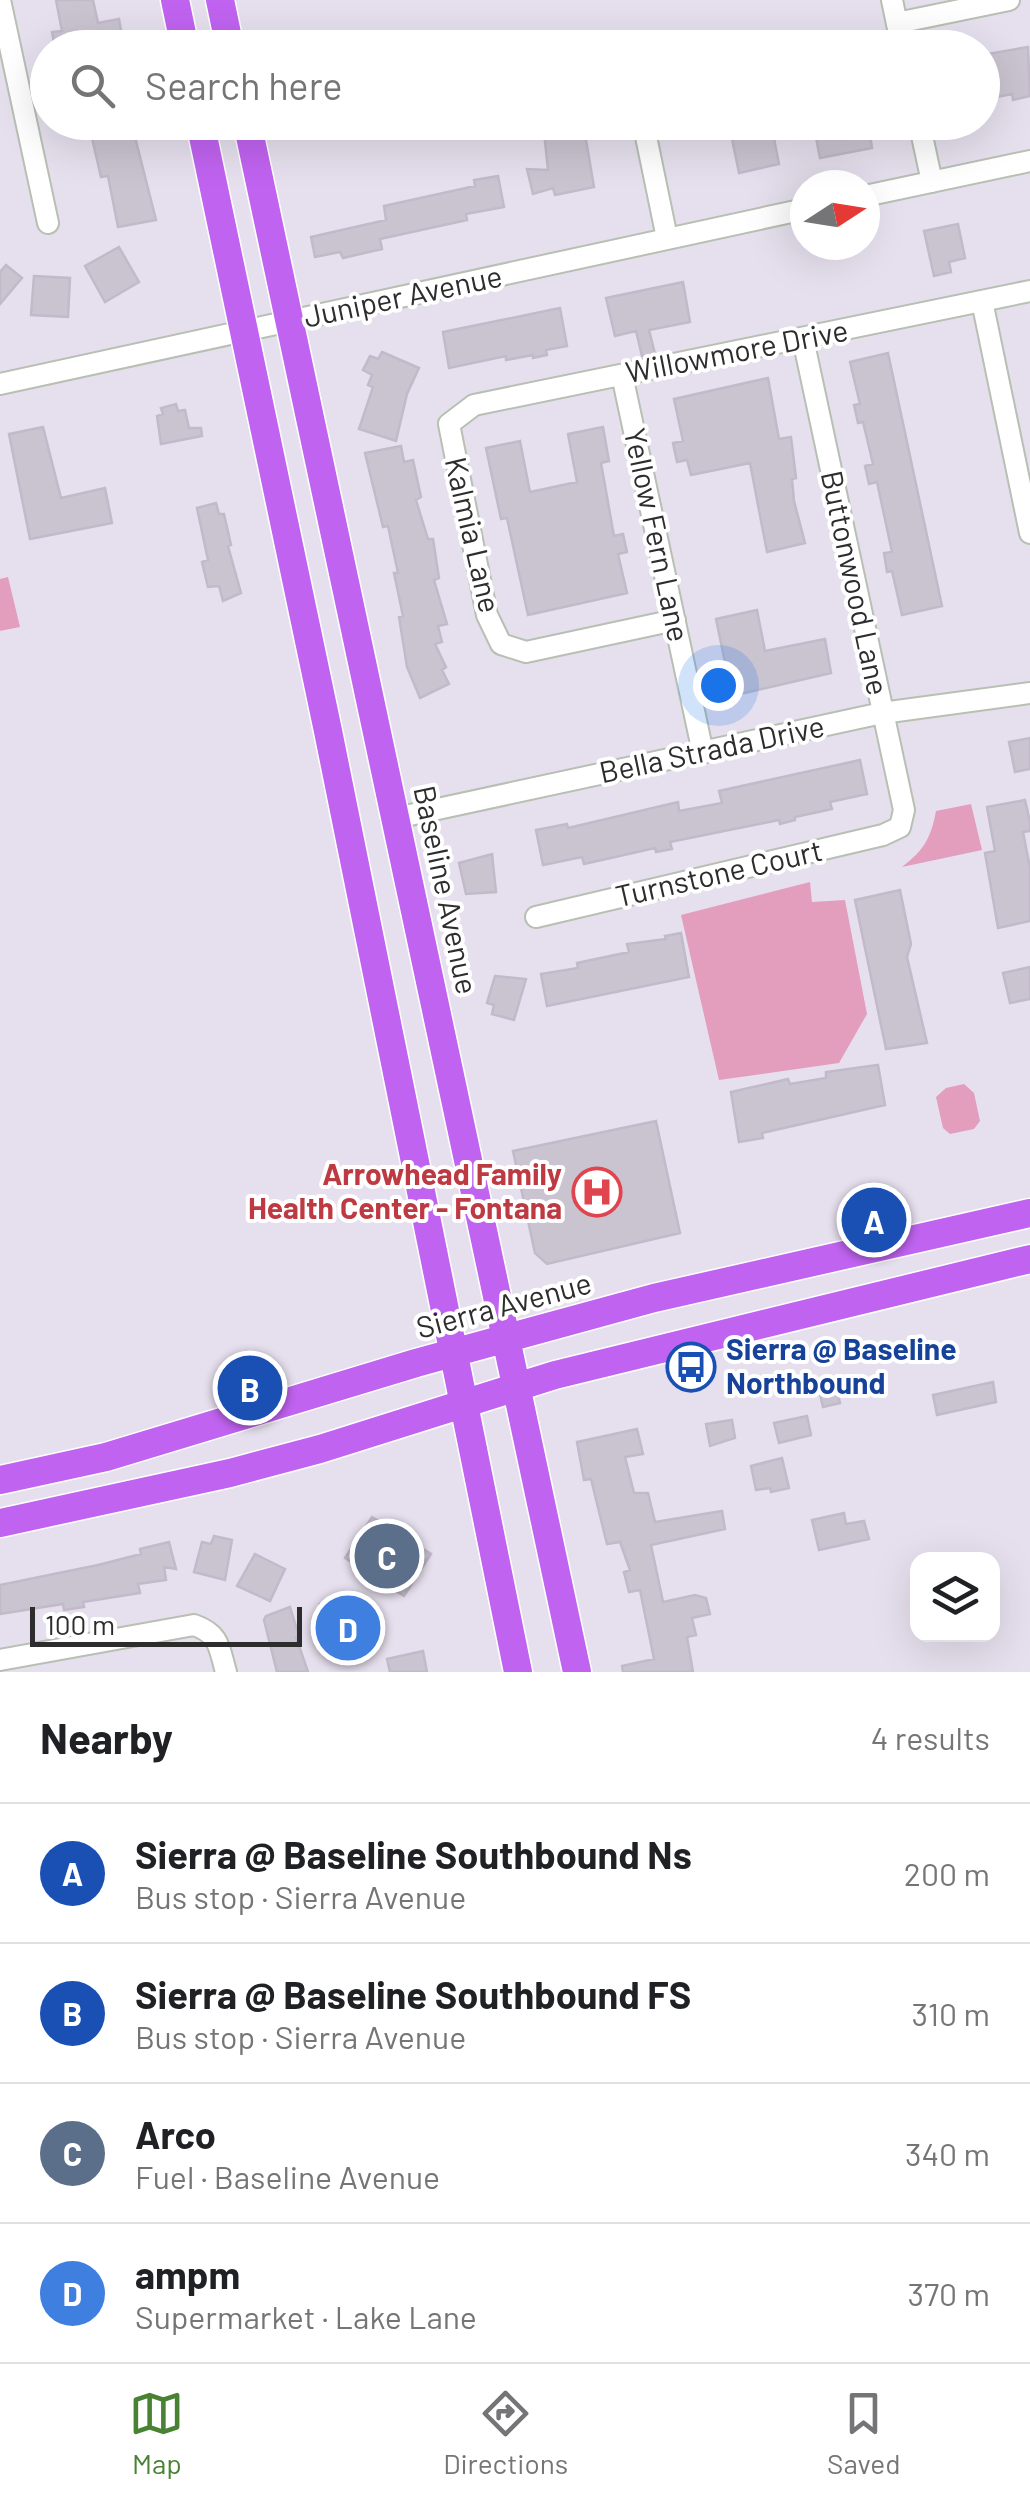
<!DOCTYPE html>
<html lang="en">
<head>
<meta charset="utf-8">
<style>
  :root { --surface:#fff; --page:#f2f2f2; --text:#202124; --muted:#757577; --line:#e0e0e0; --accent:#488232 }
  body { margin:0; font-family:Barlow,sans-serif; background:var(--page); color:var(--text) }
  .controls { position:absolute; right:30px; bottom:30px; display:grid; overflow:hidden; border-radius:20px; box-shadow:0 10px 40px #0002 }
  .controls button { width:90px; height:90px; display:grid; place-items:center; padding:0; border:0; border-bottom:2px solid var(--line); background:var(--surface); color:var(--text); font:50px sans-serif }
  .compass { position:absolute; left:790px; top:170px; width:90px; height:90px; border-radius:50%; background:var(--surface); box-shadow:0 10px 40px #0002; rotate:78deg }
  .scale { position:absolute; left:30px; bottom:25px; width:272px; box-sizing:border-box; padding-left:10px; border:5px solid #2d2d2d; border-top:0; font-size:28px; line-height:35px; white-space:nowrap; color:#2d2d2d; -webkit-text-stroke:8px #fff; paint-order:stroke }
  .you { position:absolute; left:718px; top:685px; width:35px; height:35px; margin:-25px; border:8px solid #fff; border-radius:50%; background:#1a73e8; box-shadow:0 0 0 15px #1a73e833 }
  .badge { display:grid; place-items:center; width:65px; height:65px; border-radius:50%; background:var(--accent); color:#fff; font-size:32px; font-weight:700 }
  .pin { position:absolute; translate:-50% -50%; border:5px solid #fff; box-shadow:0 2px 10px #0006 }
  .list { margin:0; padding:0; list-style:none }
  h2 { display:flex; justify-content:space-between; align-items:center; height:130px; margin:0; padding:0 40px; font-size:42px }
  h2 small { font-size:32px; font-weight:400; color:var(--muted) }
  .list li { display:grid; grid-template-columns:65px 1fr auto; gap:30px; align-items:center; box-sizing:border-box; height:140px; padding:0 40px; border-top:2px solid var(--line) }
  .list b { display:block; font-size:38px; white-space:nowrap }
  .list p { margin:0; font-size:32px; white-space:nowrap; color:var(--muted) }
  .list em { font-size:32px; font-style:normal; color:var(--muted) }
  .icon { flex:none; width:55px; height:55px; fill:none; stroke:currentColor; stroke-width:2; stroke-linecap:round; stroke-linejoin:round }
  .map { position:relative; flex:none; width:1030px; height:1672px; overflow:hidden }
  .search { position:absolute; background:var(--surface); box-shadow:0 10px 40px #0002; left:30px; right:30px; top:30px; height:110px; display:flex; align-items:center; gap:25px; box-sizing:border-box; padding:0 35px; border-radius:55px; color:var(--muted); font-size:38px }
  .sheet { height:690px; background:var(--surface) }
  nav { display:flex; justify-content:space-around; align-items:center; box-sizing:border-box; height:140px; border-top:2px solid var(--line); background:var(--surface); font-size:28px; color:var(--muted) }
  nav a { display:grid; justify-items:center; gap:5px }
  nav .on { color:var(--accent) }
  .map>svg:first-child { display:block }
</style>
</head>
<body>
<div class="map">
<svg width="1030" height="1672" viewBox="0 0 1030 1672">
  <rect width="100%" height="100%" fill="#e6e0ee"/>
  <path fill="#e39dbd" d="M 8,577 L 20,627 L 0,631 L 0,579 Z
    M 971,804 L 982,850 L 902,867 C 924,850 931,838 936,811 Z
    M 810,882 L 812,902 L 845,900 L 867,1014 L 839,1063 L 719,1080 L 681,915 Z
    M 964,1084 L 974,1093 L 980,1121 L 974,1129 L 950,1134 L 943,1128 L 936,1097 L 946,1088 Z"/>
  <path fill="#cac4d1" stroke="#c2b9ca" stroke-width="2.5" d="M 56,0 L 93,0 L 98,23 L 119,19 L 124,48 L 55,48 L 52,32 L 62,31 Z
    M 1028,47 L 1030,96 L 1013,100 L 1012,94 L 982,100 L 982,55 Z
    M 543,122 L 583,122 L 594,187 L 555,195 L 553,188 L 533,194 L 527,169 L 548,170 Z
    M 813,122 L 868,122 L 872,148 L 820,158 Z
    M 771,123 L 779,164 L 739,173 L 731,134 Z
    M 133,129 L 156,220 L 118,227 L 108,176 L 101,177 L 92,138 Z
    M 498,176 L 504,207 L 466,214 L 467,220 L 380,239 L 382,249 L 343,258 L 340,252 L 315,257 L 311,237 L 386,220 L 384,206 L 475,186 L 474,180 Z
    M 958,224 L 965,258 L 949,262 L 951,272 L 934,276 L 924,231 Z
    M 119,247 L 139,282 L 105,302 L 85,266 Z
    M 6,265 L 22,278 L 0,304 L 0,272 Z
    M 34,276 L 70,278 L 68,317 L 31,315 Z
    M 683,282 L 690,322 L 649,330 L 655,354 L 642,356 L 636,331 L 615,336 L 606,298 Z
    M 560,308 L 567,346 L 546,350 L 547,355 L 533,358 L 533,355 L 506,360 L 506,356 L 449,368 L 443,332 Z
    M 382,352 L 419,368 L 407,394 L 396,441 L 359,429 L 373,387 L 368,385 L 372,375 L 363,370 L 370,356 L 378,359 Z
    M 888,353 L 942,606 L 902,615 L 892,571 L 887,572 L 884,553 L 892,552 L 877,482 L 869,484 L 865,466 L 873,464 L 863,422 L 858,423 L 854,405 L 860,404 L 850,362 Z
    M 768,378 L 779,439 L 791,437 L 796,478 L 792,479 L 794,501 L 805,543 L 767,552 L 750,463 L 691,475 L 687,460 L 677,462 L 673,443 L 683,441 L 674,399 Z
    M 176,404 L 178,411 L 185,410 L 189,428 L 201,428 L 202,436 L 161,444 L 157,416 L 163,414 L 161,408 Z
    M 43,427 L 61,498 L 105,488 L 112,523 L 30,539 L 9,434 Z
    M 603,427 L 609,461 L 601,463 L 614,536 L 623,534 L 627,552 L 618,554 L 627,593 L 528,615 L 507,518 L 501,519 L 486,448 L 520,441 L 530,492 L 577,482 L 568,434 Z
    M 401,446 L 404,462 L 413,460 L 421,497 L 416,500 L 428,539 L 433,539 L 439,578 L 434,580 L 447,624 L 438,626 L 442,642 L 435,644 L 446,667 L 442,670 L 449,684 L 420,698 L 407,667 L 399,617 L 403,616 L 394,573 L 398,573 L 388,526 L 383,527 L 365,453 Z
    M 216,503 L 219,514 L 224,514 L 231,545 L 228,546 L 241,593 L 223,601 L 219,586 L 208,587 L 202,562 L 208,560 L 197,508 Z
    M 757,610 L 765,651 L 825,639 L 831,673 L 732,696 L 716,619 Z
    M 1030,738 L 1030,769 L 1015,772 L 1009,742 Z
    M 860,760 L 867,794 L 830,802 L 832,809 L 795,817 L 795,820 L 780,824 L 779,820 L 670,842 L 672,849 L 656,852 L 655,848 L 584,864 L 582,857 L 543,865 L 536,830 L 567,824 L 568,828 L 678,802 L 679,811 L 722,803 L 719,791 Z
    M 1025,800 L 1030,822 L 1030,831 L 1023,832 L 1030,868 L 1030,921 L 998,928 L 985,853 L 995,851 L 987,807 Z
    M 492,854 L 496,892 L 466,894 L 459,863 Z
    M 900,890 L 911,944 L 907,957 L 927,1043 L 886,1049 L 855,900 Z
    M 681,933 L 689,977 L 547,1006 L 541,974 L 578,968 L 577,963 L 629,952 L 627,944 L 666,939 L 665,936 Z
    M 1030,967 L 1030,999 L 1010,1003 L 1003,973 Z
    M 495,976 L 526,979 L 514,1020 L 492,1014 L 494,1005 L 487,1003 Z
    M 878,1065 L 885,1105 L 762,1133 L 763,1138 L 739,1142 L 731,1092 L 788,1079 L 790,1084 L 826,1078 L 826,1072 Z
    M 656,1121 L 680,1233 L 547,1264 L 535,1253 L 513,1151 Z
    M 993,1382 L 996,1402 L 937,1415 L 933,1395 Z
    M 836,1386 L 840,1403 L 823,1407 L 819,1390 Z
    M 807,1416 L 811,1435 L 779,1443 L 774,1423 Z
    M 732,1420 L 735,1438 L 710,1446 L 706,1424 Z
    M 637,1429 L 643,1454 L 625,1457 L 634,1493 L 648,1493 L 655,1522 L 722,1511 L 725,1529 L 651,1545 L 663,1602 L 695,1595 L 706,1598 L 710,1614 L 692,1618 L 696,1635 L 687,1637 L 693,1672 L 623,1672 L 622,1666 L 654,1659 L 640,1590 L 629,1592 L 624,1572 L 630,1570 L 620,1542 L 607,1544 L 591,1479 L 584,1480 L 577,1442 Z
    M 782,1458 L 789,1488 L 771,1492 L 770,1488 L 756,1490 L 751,1466 Z
    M 844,1513 L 846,1524 L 864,1521 L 869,1539 L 819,1550 L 812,1520 Z
    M 372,1517 L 431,1554 L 404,1596 L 345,1558 Z
    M 214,1536 L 232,1540 L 225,1580 L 194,1572 L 202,1542 L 211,1544 Z
    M 169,1542 L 176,1569 L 164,1567 L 166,1580 L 138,1584 L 140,1593 L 83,1602 L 84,1607 L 64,1610 L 63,1604 L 0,1614 L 0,1585 L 98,1565 L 141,1554 L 140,1549 Z
    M 255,1554 L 285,1569 L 270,1601 L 237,1586 Z
    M 353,1598 L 368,1611 L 373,1645 L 331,1652 L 320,1604 Z
    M 290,1607 L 299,1636 L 296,1637 L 308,1672 L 277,1672 L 264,1620 L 266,1616 Z
    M 423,1651 L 427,1672 L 390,1672 L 387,1659 Z"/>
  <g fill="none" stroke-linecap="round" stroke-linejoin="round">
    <g stroke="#b7c0b3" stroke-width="24">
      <path id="minor" d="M 0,0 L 48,223
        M 892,0 L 902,48
        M 897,23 L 1009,0
        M 643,122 L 667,238
        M 919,122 L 932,182
        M 865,196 L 1030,161
        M 982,301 L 1030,533
        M 622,375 L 703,753
        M 0,384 L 805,209
        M 675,620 L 526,652 L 501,644 L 487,615 L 449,424 L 474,405 L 1030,291
        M 396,818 L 882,713 L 1030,693
        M 536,917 L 883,835 L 900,827 L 904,810 L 803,339
        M 0,1660 L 194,1625 C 220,1634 219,1648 226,1672"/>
    </g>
    <g stroke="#fff" stroke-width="31">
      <path id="major" d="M 175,0 L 185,48
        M 220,0 L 230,48
        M 200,122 L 328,731 L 518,1672
        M 247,122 L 577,1672
        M 0,1480 L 106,1457 L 416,1363 L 654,1298 L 1030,1213
        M 0,1523 L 230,1473 L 320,1449 L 555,1375 L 1030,1259"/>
    </g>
    <use href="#minor" stroke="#fff" stroke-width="20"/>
    <use href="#major" stroke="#c063f0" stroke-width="28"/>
  </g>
  <defs>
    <g id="hospital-ring" transform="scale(2.5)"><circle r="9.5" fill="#fff" stroke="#e0444e" stroke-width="1.5"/><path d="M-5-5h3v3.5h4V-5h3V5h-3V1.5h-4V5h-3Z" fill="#e0444e"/></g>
    <g id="bus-ring" transform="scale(2.5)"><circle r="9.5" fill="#fff" stroke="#1a4fb4" stroke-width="1.5"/><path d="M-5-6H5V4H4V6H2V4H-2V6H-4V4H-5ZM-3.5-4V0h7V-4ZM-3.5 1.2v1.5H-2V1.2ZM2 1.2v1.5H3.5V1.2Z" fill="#1a4fb4"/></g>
  </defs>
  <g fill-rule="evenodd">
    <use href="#hospital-ring" x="597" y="1192"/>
    <use href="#bus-ring" x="691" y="1367"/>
  </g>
  <g text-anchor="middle" stroke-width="8" stroke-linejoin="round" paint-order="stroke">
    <g font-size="30" fill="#2d2d2d" stroke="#fff">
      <text transform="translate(403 297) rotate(-12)" y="10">Juniper Avenue</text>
      <text transform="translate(737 352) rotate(-11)" y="10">Willowmore Drive</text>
      <text transform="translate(472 535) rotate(77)" y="10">Kalmia Lane</text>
      <text transform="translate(656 535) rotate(78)" y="10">Yellow Fern Lane</text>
      <text transform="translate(854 583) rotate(78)" y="10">Buttonwood Lane</text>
      <text transform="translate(712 750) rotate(-12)" y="10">Bella Strada Drive</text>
      <text transform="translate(719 874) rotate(-13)" y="10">Turnstone Court</text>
      <text transform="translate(445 890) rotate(78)" y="10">Baseline Avenue</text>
      <text transform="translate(504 1306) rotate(-15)" y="10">Sierra Avenue</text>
    </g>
    <g font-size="30" font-weight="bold" fill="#be3a42" stroke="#fff" text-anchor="end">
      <text x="562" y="1185">Arrowhead Family<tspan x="562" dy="34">Health Center - Fontana</tspan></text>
    </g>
    <g font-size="30" font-weight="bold" fill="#164399" stroke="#fff" text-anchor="start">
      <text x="726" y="1360">Sierra @ Baseline<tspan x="726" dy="34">Northbound</tspan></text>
    </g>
  </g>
</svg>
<div class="controls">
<button><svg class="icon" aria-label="layers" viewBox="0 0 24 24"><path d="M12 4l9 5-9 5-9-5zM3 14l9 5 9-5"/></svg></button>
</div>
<svg class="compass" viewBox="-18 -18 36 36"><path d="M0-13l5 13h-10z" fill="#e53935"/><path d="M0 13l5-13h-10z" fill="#757577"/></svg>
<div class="scale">100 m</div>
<div class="you"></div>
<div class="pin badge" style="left:874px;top:1220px;background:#1a4fb4">A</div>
<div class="pin badge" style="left:250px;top:1388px;background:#1a4fb4">B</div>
<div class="pin badge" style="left:387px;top:1556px;background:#5c6f8a">C</div>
<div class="pin badge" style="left:348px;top:1628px;background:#3f7fe0">D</div>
<div class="search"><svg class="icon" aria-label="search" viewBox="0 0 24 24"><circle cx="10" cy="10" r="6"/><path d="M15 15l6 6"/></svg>Search here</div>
</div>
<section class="sheet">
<h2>Nearby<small>4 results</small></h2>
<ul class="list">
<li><span class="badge" style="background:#1a4fb4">A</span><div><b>Sierra @ Baseline Southbound Ns</b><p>Bus stop · Sierra Avenue</p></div><em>200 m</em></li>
<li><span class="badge" style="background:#1a4fb4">B</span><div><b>Sierra @ Baseline Southbound FS</b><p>Bus stop · Sierra Avenue</p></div><em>310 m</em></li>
<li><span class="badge" style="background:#5c6f8a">C</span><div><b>Arco</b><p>Fuel · Baseline Avenue</p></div><em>340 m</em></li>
<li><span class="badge" style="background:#3f7fe0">D</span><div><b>ampm</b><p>Supermarket · Lake Lane</p></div><em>370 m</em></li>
</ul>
</section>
<nav>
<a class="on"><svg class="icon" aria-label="map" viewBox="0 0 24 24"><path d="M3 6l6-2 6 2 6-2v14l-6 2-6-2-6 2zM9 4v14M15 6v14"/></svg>Map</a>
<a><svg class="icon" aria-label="directions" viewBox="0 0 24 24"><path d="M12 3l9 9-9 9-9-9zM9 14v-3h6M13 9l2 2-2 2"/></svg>Directions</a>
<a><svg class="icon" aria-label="saved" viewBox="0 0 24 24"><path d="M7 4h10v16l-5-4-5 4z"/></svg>Saved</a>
</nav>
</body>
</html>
